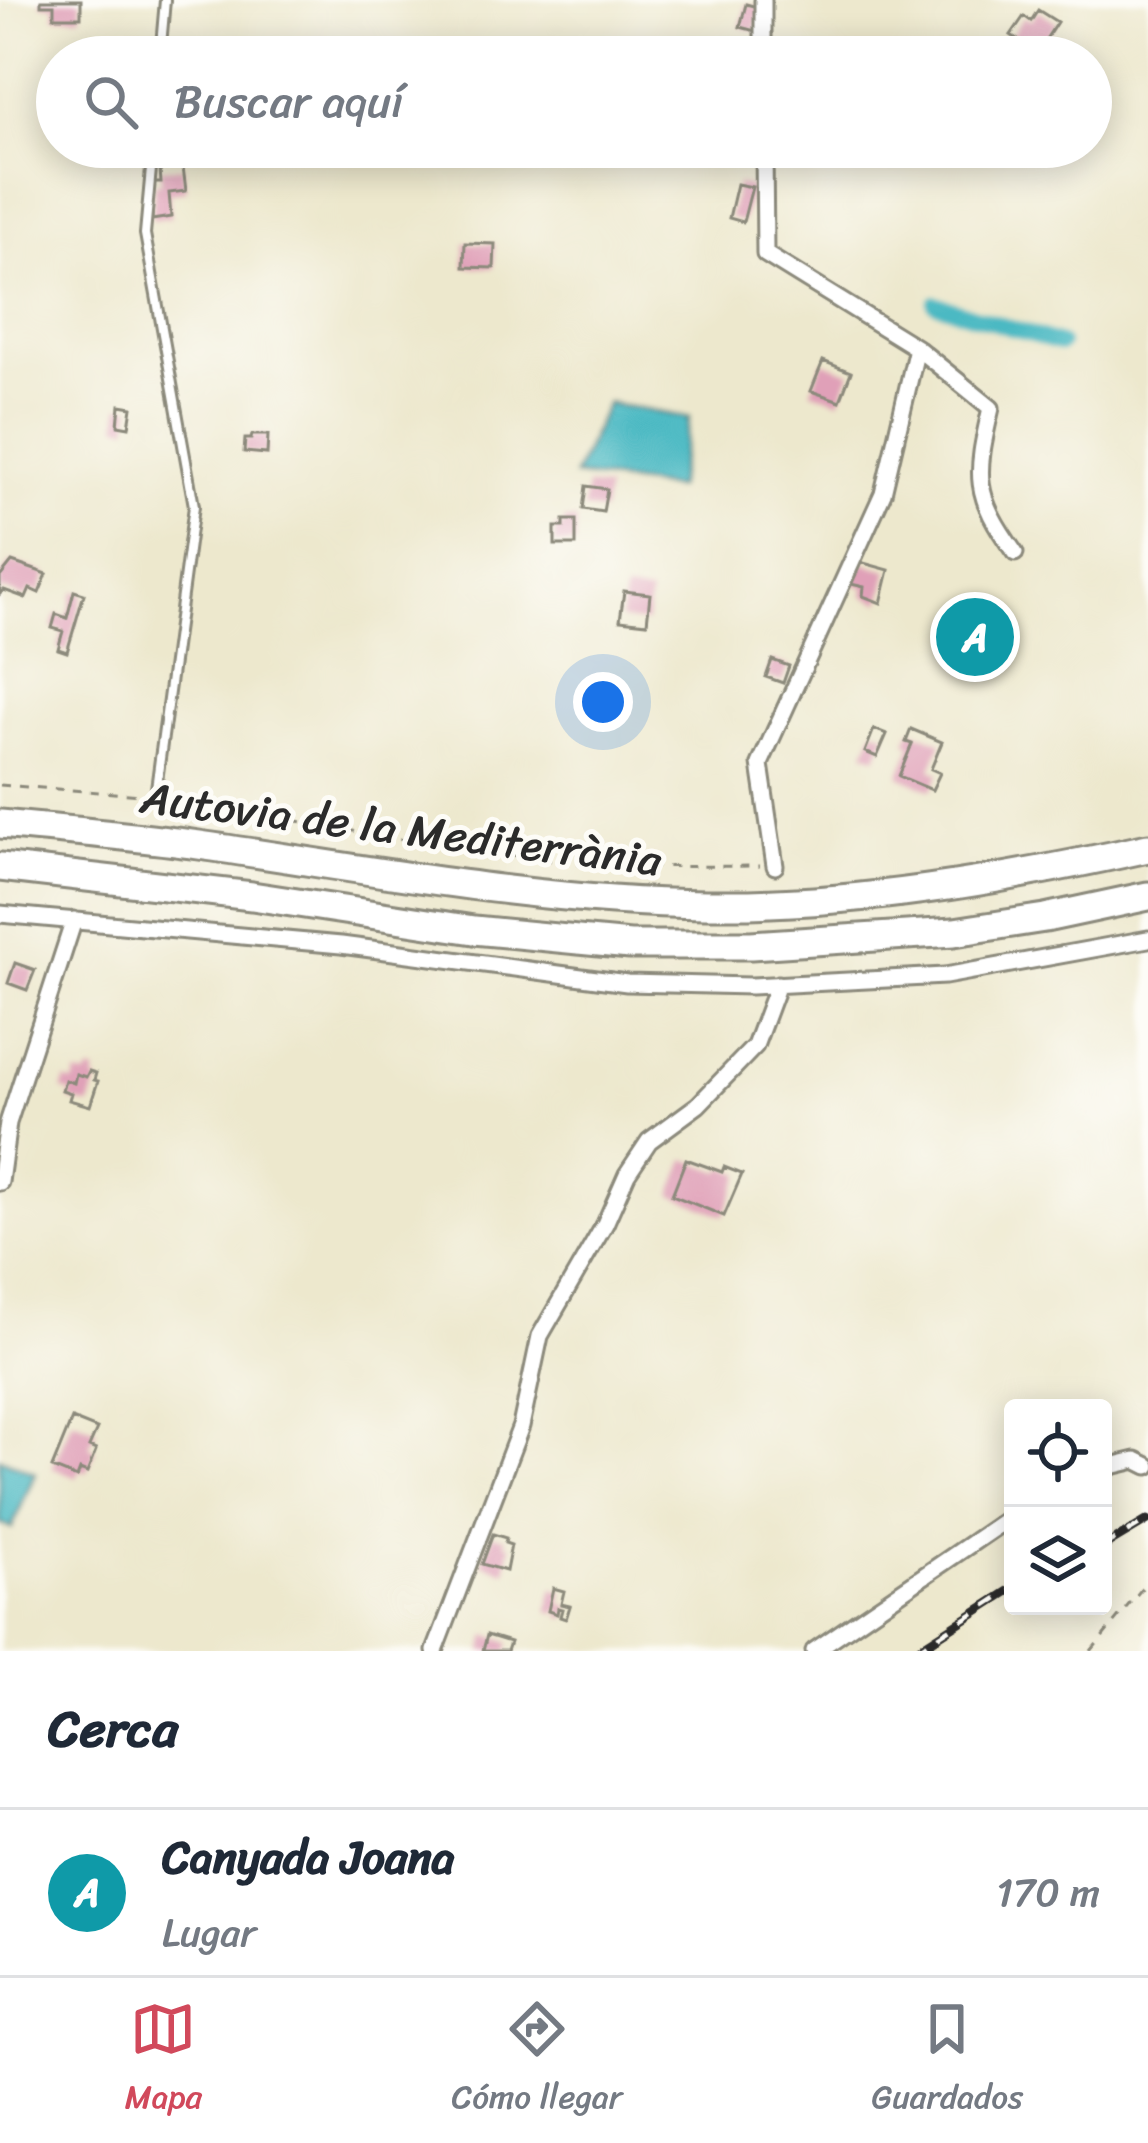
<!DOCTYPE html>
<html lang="es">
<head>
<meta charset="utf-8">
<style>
  :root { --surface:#fff; --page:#f6f6f7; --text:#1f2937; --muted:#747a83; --line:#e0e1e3; --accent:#d1495b }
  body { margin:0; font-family:Sriracha,sans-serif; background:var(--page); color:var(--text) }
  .controls { position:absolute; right:36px; bottom:36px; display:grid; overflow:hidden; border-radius:12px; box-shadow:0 6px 30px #0003 }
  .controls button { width:108px; height:108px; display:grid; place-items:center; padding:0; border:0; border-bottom:3px solid var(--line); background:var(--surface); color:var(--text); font:60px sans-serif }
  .you { position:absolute; left:603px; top:702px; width:42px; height:42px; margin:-30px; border:9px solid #fff; border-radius:50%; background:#1a73e8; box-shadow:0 0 0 18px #1a73e833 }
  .badge { display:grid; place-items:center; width:78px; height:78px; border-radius:50%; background:var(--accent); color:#fff; font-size:39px; font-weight:700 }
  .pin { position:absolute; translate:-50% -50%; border:6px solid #fff; box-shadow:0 3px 12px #0006 }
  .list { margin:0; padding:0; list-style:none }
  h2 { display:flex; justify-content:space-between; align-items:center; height:156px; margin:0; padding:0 48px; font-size:51px }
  h2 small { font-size:39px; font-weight:400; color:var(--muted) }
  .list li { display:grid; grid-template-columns:78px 1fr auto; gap:36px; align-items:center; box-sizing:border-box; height:168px; padding:0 48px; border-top:3px solid var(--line) }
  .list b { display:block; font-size:45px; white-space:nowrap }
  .list p { margin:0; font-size:39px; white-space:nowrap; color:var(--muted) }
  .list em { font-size:39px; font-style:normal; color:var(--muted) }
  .icon { flex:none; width:66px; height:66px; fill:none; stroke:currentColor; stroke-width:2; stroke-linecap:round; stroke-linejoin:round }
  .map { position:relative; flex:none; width:1148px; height:1651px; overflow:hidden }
  .search { position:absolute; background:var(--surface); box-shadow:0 6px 30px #0003; left:36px; right:36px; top:36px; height:132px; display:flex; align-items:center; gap:30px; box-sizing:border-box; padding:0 42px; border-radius:66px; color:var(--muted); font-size:45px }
  .sheet { height:324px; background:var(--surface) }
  nav { display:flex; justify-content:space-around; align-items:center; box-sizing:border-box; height:168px; border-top:3px solid var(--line); background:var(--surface); font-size:33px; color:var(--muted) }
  nav a { display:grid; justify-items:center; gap:6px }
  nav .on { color:var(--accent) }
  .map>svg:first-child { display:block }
</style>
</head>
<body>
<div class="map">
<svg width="1148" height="1651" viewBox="0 0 1148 1651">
  <rect width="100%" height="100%" fill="#fdfcf7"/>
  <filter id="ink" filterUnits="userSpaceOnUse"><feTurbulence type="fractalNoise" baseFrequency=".00833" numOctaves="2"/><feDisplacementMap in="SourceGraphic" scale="24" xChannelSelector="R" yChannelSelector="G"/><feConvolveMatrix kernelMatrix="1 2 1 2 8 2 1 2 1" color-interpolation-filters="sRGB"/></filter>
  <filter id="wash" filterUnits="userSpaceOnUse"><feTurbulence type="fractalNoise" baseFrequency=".004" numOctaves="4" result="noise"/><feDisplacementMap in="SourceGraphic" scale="48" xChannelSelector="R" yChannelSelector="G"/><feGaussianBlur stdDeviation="2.7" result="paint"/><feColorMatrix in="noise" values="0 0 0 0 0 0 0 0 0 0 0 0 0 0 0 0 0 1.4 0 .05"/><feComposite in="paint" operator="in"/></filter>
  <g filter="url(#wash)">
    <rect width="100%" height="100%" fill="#ede8cd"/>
    <path fill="#4bb9c3" stroke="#3b7277" stroke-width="3" d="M 607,403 L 689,418 L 676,488 L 574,476 Z
      M 0,1458 L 35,1473 L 12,1528 L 0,1523 Z"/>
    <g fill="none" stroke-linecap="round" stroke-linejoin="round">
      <path stroke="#4bb9c3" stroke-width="16" d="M 935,303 L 1060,344"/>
    </g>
    <g id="blocks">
      <path fill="#e0a0b8" d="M 41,0 L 81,0 L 81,17 L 54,17 L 54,5 L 41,5 Z
        M 746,4 L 761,8 L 755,31 L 740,27 Z
        M 1038,10 L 1057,22 L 1037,53 L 1011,35 L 1024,16 L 1031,21 Z
        M 183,167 L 186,191 L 169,193 L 171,217 L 152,220 L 154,183 L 161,183 L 160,169 Z
        M 737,184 L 752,187 L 743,222 L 729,218 Z
        M 465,243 L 495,244 L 494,268 L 464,267 Z
        M 823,361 L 851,372 L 840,401 L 811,391 Z
        M 120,405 L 132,407 L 129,427 L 118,425 Z
        M 252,435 L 268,435 L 267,454 L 244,452 L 245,439 L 251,439 Z
        M 586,486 L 607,489 L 603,512 L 583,509 Z
        M 564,520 L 576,520 L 576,545 L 555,545 L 555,527 L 564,527 Z
        M 12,562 L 47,574 L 39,593 L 30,589 L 26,598 L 4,590 L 0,594 L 0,577 Z
        M 860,562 L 889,570 L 881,603 L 863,596 L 864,587 L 851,584 Z
        M 74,591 L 84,594 L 67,652 L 58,649 L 63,631 L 52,628 L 56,614 L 67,618 Z
        M 624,591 L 650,594 L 647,623 L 620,620 Z
        M 772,660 L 789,666 L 783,683 L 766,677 Z
        M 874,729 L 887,734 L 877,757 L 865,752 Z
        M 911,729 L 942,742 L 931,769 L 940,773 L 932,790 L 899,776 L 912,744 L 906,742 Z
        M 15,963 L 35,970 L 27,990 L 8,983 Z
        M 89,1071 L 96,1073 L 94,1080 L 98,1081 L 90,1106 L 69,1100 L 71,1093 L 62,1090 L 65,1080 L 74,1083 L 76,1074 L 86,1077 Z
        M 686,1159 L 722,1172 L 724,1167 L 742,1174 L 724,1216 L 672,1195 Z
        M 72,1419 L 97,1429 L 89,1447 L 96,1450 L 87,1473 L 80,1470 L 77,1478 L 52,1468 Z
        M 493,1534 L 506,1538 L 505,1543 L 511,1545 L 506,1571 L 482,1564 Z
        M 553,1588 L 564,1591 L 561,1604 L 570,1606 L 566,1619 L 560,1617 L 562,1609 L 558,1608 L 557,1614 L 548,1611 Z
        M 487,1635 L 510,1642 L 507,1651 L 483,1651 Z"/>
    </g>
  </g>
  <g filter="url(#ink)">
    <use href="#blocks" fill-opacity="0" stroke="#8c8a7c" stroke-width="3"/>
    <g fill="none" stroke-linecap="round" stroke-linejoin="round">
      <g stroke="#8c8a7c" stroke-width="14">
        <path id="service" d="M 160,57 L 165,0
          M 153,147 L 145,234 L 194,506 L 155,796"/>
      </g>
      <g stroke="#8c8a7c" stroke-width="21">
        <path id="minor" d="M 763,0 L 763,57
          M 764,147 L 765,254 L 917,348 L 883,493 L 760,764 L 775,866
          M 917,348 L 991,408 C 975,477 973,494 1015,553
          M 0,914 L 341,945 L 627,983 L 751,986 L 945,976 L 1148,939
          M 0,1182 L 8,1123 L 74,920
          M 1103,1468 L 1136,1460 L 1148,1466
          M 435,1651 L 521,1426 L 540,1336 L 605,1224 L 627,1174 L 649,1141 L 698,1105 L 755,1046 L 778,984
          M 814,1651 L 1013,1515"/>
      </g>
      <g stroke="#8c8a7c" stroke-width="33">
        <path id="motorway" d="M 0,824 C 66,830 133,836 199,845 C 368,869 535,902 706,904 C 855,906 1003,880 1148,848
          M 0,867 L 252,896 L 474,930 L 630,945 L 751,945 L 954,932 L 1045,918 L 1148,896"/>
      </g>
      <path stroke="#8c8a7c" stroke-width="3" stroke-dasharray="9 9" stroke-linecap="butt" d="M 0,785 L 142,795
        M 169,798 L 403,840 L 596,867 L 760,866
        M 1091,1651 L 1148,1581"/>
      <use href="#service" stroke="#fff" stroke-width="8"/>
      <use href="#minor" stroke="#fff" stroke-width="15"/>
      <use href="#motorway" stroke="#fff" stroke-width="27"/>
      <g stroke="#2b2b2b" stroke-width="9">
        <path id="rail" d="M 1103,1547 L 1148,1520
          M 915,1651 L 1013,1588"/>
      </g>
      <use href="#rail" stroke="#fdfcf7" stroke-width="4.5" stroke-dasharray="14" stroke-linecap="butt"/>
    </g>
  </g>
  <g text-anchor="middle" stroke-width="10" stroke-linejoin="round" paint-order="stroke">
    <g font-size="45" fill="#2b2b2b" stroke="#fdfcf7">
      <text transform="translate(401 828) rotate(7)" y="16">Autovia de la Mediterrània</text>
    </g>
  </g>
</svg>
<div class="controls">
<button><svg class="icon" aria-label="locate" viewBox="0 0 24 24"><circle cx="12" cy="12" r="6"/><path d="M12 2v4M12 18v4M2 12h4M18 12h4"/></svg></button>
<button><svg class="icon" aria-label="layers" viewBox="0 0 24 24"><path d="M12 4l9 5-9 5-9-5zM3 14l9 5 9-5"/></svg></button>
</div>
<div class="you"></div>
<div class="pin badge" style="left:975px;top:637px;background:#0f9aa8">A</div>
<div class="search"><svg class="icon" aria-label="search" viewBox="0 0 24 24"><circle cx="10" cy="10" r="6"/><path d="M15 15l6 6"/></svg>Buscar aquí</div>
</div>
<section class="sheet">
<h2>Cerca<small></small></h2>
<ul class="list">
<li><span class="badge" style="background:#0f9aa8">A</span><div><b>Canyada Joana</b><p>Lugar</p></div><em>170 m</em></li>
</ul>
</section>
<nav>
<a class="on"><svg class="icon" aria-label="map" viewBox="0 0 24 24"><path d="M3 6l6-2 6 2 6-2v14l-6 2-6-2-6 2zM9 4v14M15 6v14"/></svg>Mapa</a>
<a><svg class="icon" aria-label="directions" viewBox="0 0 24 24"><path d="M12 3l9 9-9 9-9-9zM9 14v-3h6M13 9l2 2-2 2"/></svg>Cómo llegar</a>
<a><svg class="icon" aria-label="saved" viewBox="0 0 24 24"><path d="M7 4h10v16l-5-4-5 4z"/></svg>Guardados</a>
</nav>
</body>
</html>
